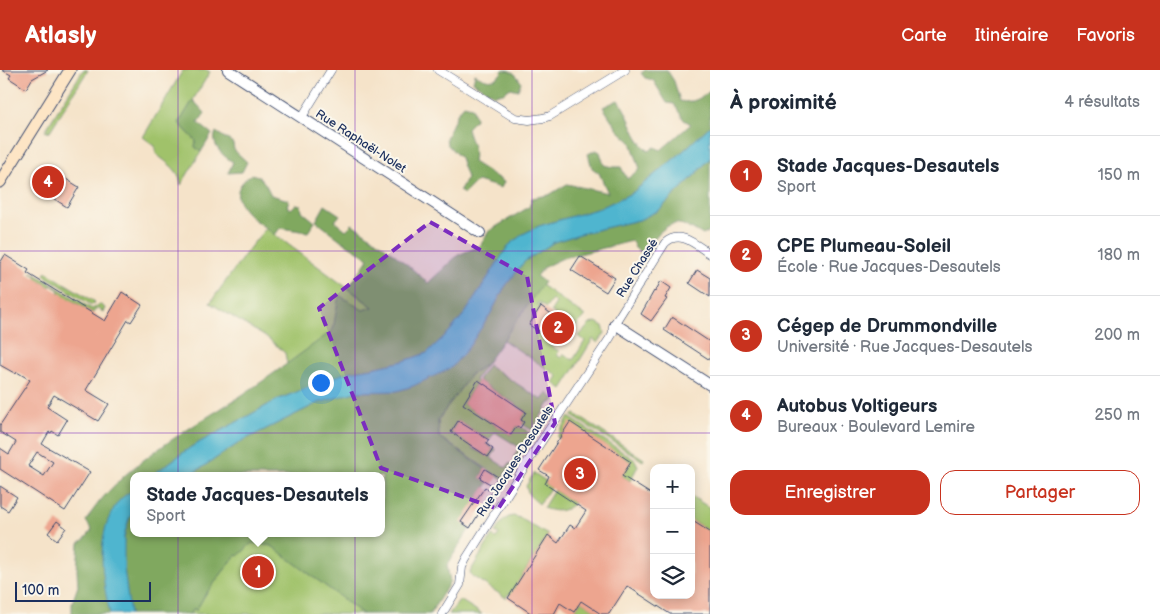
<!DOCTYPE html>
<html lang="fr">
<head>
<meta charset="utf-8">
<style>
  :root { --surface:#fff; --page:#f2f2f3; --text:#1f2937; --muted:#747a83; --line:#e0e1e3; --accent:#c8321e }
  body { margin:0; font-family:"Balsamiq Sans",sans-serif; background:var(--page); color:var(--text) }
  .controls { position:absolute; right:15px; bottom:15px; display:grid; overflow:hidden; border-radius:10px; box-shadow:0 2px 12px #0003 }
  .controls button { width:45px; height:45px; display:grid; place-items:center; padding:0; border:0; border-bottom:1px solid var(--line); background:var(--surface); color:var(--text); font:25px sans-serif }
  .scale { position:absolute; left:15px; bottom:12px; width:136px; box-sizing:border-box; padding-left:5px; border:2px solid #1b2f5e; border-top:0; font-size:14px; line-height:18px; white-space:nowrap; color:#1b2f5e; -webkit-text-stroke:4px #fbf7ec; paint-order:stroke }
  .you { position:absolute; left:320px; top:312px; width:18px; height:18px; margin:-12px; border:4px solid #fff; border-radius:50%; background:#1a73e8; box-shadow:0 0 0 8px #1a73e833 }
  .badge { display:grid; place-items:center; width:32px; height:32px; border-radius:50%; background:var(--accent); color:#fff; font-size:16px; font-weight:700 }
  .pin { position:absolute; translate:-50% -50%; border:2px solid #fff; box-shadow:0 1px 5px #0006 }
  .popup { position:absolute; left:130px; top:402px; width:255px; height:65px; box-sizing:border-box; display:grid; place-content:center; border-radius:10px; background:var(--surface); filter:drop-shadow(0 1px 4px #0005); font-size:16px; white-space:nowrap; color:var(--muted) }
  .popup b { font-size:19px; color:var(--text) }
  .popup::after { content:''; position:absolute; left:50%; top:100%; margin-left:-10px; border:10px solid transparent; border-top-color:var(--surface) }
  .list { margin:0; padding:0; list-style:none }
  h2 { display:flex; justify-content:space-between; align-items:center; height:65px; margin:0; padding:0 20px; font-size:21px }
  h2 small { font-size:16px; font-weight:400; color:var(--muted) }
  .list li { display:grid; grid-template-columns:32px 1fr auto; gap:15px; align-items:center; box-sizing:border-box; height:80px; padding:0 20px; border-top:1px solid var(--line) }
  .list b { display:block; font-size:19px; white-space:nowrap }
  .list p { margin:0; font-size:16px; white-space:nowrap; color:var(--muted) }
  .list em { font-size:16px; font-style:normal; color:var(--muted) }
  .actions { display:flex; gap:10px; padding:15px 20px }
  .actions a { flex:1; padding:11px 0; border:1px solid var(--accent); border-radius:15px; text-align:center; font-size:18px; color:var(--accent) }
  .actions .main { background:var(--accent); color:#fff }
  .icon { flex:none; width:28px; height:28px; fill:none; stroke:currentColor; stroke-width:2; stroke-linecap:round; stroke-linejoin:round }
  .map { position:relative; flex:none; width:710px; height:544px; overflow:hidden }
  header { display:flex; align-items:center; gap:30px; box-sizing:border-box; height:70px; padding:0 25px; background:var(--accent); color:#fff }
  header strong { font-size:24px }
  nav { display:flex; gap:28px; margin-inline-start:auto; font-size:18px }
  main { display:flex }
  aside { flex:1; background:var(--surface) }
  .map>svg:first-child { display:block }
</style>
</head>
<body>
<header>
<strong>Atlasly</strong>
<nav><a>Carte</a><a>Itinéraire</a><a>Favoris</a></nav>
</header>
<main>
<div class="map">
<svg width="710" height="544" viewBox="0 0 710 544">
  <rect width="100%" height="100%" fill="#fbf7ec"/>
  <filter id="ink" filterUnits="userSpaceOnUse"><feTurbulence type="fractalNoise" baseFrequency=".02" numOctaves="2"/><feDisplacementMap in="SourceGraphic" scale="10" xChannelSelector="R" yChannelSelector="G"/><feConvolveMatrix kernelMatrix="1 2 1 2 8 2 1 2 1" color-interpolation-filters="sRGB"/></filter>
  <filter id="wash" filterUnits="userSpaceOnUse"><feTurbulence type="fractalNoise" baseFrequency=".0096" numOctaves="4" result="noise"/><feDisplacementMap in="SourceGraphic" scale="20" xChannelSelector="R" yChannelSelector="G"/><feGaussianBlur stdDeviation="1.12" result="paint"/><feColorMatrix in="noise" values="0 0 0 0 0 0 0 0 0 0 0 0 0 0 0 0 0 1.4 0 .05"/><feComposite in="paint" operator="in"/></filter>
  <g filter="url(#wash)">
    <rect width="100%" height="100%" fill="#f5e3c9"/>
    <path fill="#a0c26b" stroke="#5e7864" d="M 83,0 L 88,0 L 50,61 L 47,62 L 45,61 Z
      M 183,0 L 207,0 L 210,2 L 179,53 L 196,71 L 195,77 L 201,82 L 181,115 C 180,100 167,93 156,84 L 155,76 L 143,67 Z
      M 266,158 L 373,237 L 363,240 L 287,294 L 285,283 L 269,269 L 210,233 L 251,176 Z
      M 32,202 L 92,239 L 96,237 L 99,234 L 105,238 L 103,242 L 98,238 L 95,240 L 93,243 L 58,222 L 59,220 L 51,215 L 50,217 L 35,208 L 37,206 L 31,203 Z
      M 46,202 L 92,230 L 95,232 L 92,235 L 88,233 L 44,205 Z
      M 541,215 L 585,246 L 584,248 L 574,258 L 554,245 L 555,244 L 551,241 L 556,233 L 552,229 L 546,238 L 538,232 L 537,234 L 540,236 L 529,257 L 549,271 L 547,274 L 559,281 L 557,285 L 561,288 L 564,284 L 573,290 L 585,271 L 579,266 L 590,254 L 596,252 L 603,256 L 605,263 L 598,273 L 593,269 L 562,319 L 554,313 L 558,306 L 503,270 Z
      M 486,294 L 475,310 L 477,312 L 463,334 L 511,365 L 517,356 L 519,358 L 521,357 L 532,364 L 516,388 L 514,387 L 519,377 L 495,362 L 489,370 L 458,351 L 451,362 L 473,376 L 472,378 L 488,386 L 493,379 L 486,374 L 487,373 L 496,379 L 491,388 L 506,398 L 510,393 L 512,395 L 502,409 L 439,367 L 438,350 L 471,304 Z
      M 488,295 L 542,330 L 547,323 L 555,329 L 552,333 L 550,332 L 532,360 L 522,354 L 524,352 L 521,350 L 526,341 L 478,310 Z
      M 575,344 L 644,389 L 643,391 L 572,346 Z
      M 569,347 L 635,390 L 638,396 L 630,411 L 622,406 L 631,392 L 570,353 L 560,368 L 557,367 Z
      M 534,403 L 546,411 L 545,414 L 551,417 L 539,434 L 529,425 L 526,416 Z
      M 554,420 L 574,433 C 564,443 555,442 543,438 Z
      M 691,426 L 710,438 L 710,462 L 691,450 Z
      M 513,446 L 520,448 L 548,465 L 510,525 L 508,524 L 506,528 L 472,506 L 470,502 L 492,466 L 496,468 L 499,464 L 495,462 C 500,455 504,447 513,446 Z
      M 252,473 L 272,476 L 363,544 L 190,544 L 194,538 L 196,540 L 205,525 L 236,485 L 238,486 Z
      M 460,530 L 482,544 L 449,544 Z
      M 581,531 L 601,544 L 577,544 L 574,542 Z"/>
    <path fill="#80a85f" stroke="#4e6c5e" d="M 503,0 C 513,0 516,4 521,12 L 518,20 L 511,18 L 503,23 L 494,25 L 473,12 L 475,4 C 487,11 496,13 503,0 Z
      M 646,0 L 667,0 L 674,11 L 680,31 C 692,34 701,28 710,21 L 710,56 L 680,84 L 632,123 L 600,138 L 539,156 L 523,164 L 508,176 L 466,242 L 449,262 L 427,283 L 404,291 L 373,298 L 348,302 L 279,329 L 191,377 L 151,406 L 134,406 L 134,419 L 120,431 L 102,485 L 110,544 L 72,544 L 72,533 L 78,516 L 77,500 L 79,473 L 85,469 L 92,460 L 86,451 C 117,398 188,360 239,327 C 271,306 302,283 333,260 L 339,225 L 363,240 L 373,237 L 348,218 L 369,188 L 342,171 L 316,151 L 325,135 L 340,145 L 335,151 L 346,160 L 352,154 C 380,172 404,191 428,213 L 458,185 L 480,176 L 489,161 L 529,137 L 532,128 L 549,125 L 567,114 L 608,123 L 599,103 L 592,98 L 588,84 L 596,80 L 600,82 L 604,95 L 612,97 L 621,97 L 627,109 L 640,99 L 631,72 L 618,60 L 603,37 L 618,30 C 631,45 633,69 649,81 L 655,77 L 661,80 L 691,54 L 684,50 L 674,34 L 667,33 L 653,10 L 645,8 L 641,3 Z
      M 193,30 L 205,43 L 198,53 L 212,64 L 201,82 L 195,77 L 196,71 L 179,53 Z
      M 464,35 L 472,37 L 476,49 L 467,58 C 470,73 476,75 473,92 L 504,112 L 501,118 L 477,111 L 464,124 L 459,121 L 467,108 L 460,88 L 447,74 L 446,68 L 458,42 Z
      M 216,62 L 233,73 L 234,80 L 247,92 L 242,102 L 228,103 L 233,92 C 223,86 210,75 216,62 Z
      M 710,88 L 710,161 L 703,165 L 691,158 L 690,159 C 687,157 683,154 679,154 C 664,151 650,174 643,184 L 635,178 L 632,171 L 563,188 L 544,197 L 536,206 L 544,212 L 486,294 L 471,304 L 438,350 L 439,367 L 485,399 L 480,408 L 488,413 L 462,452 L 470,458 L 447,495 L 450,512 L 430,544 L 363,544 L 272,476 L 252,473 L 238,486 L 236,485 L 205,525 L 196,541 L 194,538 L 190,544 L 130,544 C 124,512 116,469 134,440 L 134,463 L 382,463 L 382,406 L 189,406 L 242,371 L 318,333 L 355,322 L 397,321 L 413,316 L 468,278 L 491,243 L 504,218 L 524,192 L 554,172 L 583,163 L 639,150 L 659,140 L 695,105 Z
      M 252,104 C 263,107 266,115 271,125 L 289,130 L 287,136 L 291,139 L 296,134 L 301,135 L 302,141 L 315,152 L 308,162 L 280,158 L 275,165 C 254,149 217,128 252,104 Z"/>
    <path fill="#50b5cf" stroke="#367296" d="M 710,56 L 710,88 L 695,105 L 659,140 L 639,150 L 583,163 L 554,172 L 524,192 L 504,218 L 491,243 L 468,278 L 451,298 L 413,316 L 397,321 L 355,322 L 318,333 L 242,371 L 189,406 L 151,406 L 191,377 L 279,329 L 348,302 L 373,298 L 404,291 L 427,283 L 449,262 L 466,242 L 508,176 L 523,164 L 539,156 L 600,138 L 632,123 L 680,84 Z
      M 134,419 L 134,440 L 129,449 L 124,466 L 124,498 L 130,544 L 110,544 C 102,508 94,462 119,431 C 123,426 129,423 134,419 Z"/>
    <g id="blocks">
      <path fill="#eda58f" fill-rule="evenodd" d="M 2,0 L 48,0 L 32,9 L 26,19 L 9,8 L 11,5 Z
        M 53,101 L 79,117 L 67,137 L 40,120 Z
        M 5,185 L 29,200 L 27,203 L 105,251 L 122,222 L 142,235 L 131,252 L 128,250 L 86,320 L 109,334 L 98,351 L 54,325 L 47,337 L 67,350 L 58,365 L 52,361 L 51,363 L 49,362 L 42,374 L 90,402 L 65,441 L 0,399 L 0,378 L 9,384 L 16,372 L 0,362 L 0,355 L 30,310 L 17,302 L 16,304 L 0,295 L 0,193 ZM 37,382 L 53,392 L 44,406 L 28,396 Z
        M 580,186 L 615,208 L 606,222 L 571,200 Z
        M 697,200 L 710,208 L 710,227 L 689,213 Z
        M 661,211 L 671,218 L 665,228 L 667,229 L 651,251 L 641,244 L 654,221 L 655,222 Z
        M 541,236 L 559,250 L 553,258 L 556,259 L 550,268 L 529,255 Z
        M 672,247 L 710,272 L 710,290 L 664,260 Z
        M 478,310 L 526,342 L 521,350 L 524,352 L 520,358 L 517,356 L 511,365 L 463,334 Z
        M 458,351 L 489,370 L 486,374 L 493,379 L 488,387 L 451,362 Z
        M 570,352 L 631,392 L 622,406 L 654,426 L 654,525 L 691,525 L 691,450 L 710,462 L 710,544 L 670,544 L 627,516 L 609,544 L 601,544 L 581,531 L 574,542 L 560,533 L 554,544 L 532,544 L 508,528 L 548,465 L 558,473 L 570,455 L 575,458 L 586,441 L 545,414 L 549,406 L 539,400 Z
        M 485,399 L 498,407 L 492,415 L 480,408 Z
        M 0,416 L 17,427 L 8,441 L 0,436 Z
        M 485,417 L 492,422 L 470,458 L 461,452 Z
        M 57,451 L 66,458 L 57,470 L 48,463 Z"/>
    </g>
  </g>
  <g filter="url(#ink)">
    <use href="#blocks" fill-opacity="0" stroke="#3c4a6e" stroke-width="1"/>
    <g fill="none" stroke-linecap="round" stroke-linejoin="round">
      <g stroke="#3c4a6e" stroke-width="9">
        <path id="minor" d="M 438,0 L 515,48 L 529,50 L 543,48 L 550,46 L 625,0
          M 302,47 L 331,0
          M 442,544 L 460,515 L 462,497 L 466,489 L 525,396 L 610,268 L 613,263 L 613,256 L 665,173 C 680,159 696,175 710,184"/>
      </g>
      <g stroke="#3c4a6e" stroke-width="12">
        <path id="tertiary" d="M 228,0 L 480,163
          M 615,254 L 710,315"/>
      </g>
      <g stroke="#3c4a6e" stroke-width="13">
        <path id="secondary" d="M 0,112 L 70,0"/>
      </g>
      <use href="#minor" stroke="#fff" stroke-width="8"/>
      <use href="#tertiary" stroke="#fff" stroke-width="10"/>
      <use href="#secondary" stroke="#fde5c5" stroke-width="11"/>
    </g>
  </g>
  <path fill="#7b2cbf" fill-opacity="0.2" stroke="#7b2cbf" stroke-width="4" stroke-dasharray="10 6" stroke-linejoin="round" d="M 430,152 L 527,206 L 555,353 L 498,439 L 381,398 L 319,238 Z"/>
  <path fill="none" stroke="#7b2cbf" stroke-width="1" stroke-opacity="0.55" d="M 178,0 L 178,544M 355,0 L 355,544M 532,0 L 532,544M 0,181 L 710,181M 0,363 L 710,363"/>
  <g text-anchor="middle" stroke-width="4" stroke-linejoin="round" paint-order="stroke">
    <g font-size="12" fill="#1b2f5e" stroke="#fbf7ec">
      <text transform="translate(361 71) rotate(33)" y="4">Rue Raphaël-Nolet</text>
      <text transform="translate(637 198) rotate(-58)" y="4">Rue Chassé</text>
      <text transform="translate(515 391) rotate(-57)" y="4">Rue Jacques-Desautels</text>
    </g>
  </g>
</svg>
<div class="controls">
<button>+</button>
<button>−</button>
<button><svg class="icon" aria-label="layers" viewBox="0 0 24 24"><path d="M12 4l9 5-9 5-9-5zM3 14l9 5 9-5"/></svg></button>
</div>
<div class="scale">100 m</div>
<div class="you"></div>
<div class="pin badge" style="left:258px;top:502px">1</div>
<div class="popup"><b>Stade Jacques-Desautels</b>Sport</div>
<div class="pin badge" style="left:558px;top:258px">2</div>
<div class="pin badge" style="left:580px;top:404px">3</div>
<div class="pin badge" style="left:48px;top:112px">4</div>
</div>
<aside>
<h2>À proximité<small>4 résultats</small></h2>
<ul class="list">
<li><span class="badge">1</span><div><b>Stade Jacques-Desautels</b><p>Sport</p></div><em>150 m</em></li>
<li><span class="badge">2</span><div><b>CPE Plumeau-Soleil</b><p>École · Rue Jacques-Desautels</p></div><em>180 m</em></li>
<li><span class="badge">3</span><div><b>Cégep de Drummondville</b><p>Université · Rue Jacques-Desautels</p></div><em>200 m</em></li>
<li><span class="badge">4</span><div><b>Autobus Voltigeurs</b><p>Bureaux · Boulevard Lemire</p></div><em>250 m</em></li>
</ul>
<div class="actions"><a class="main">Enregistrer</a><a>Partager</a></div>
</aside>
</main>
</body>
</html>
